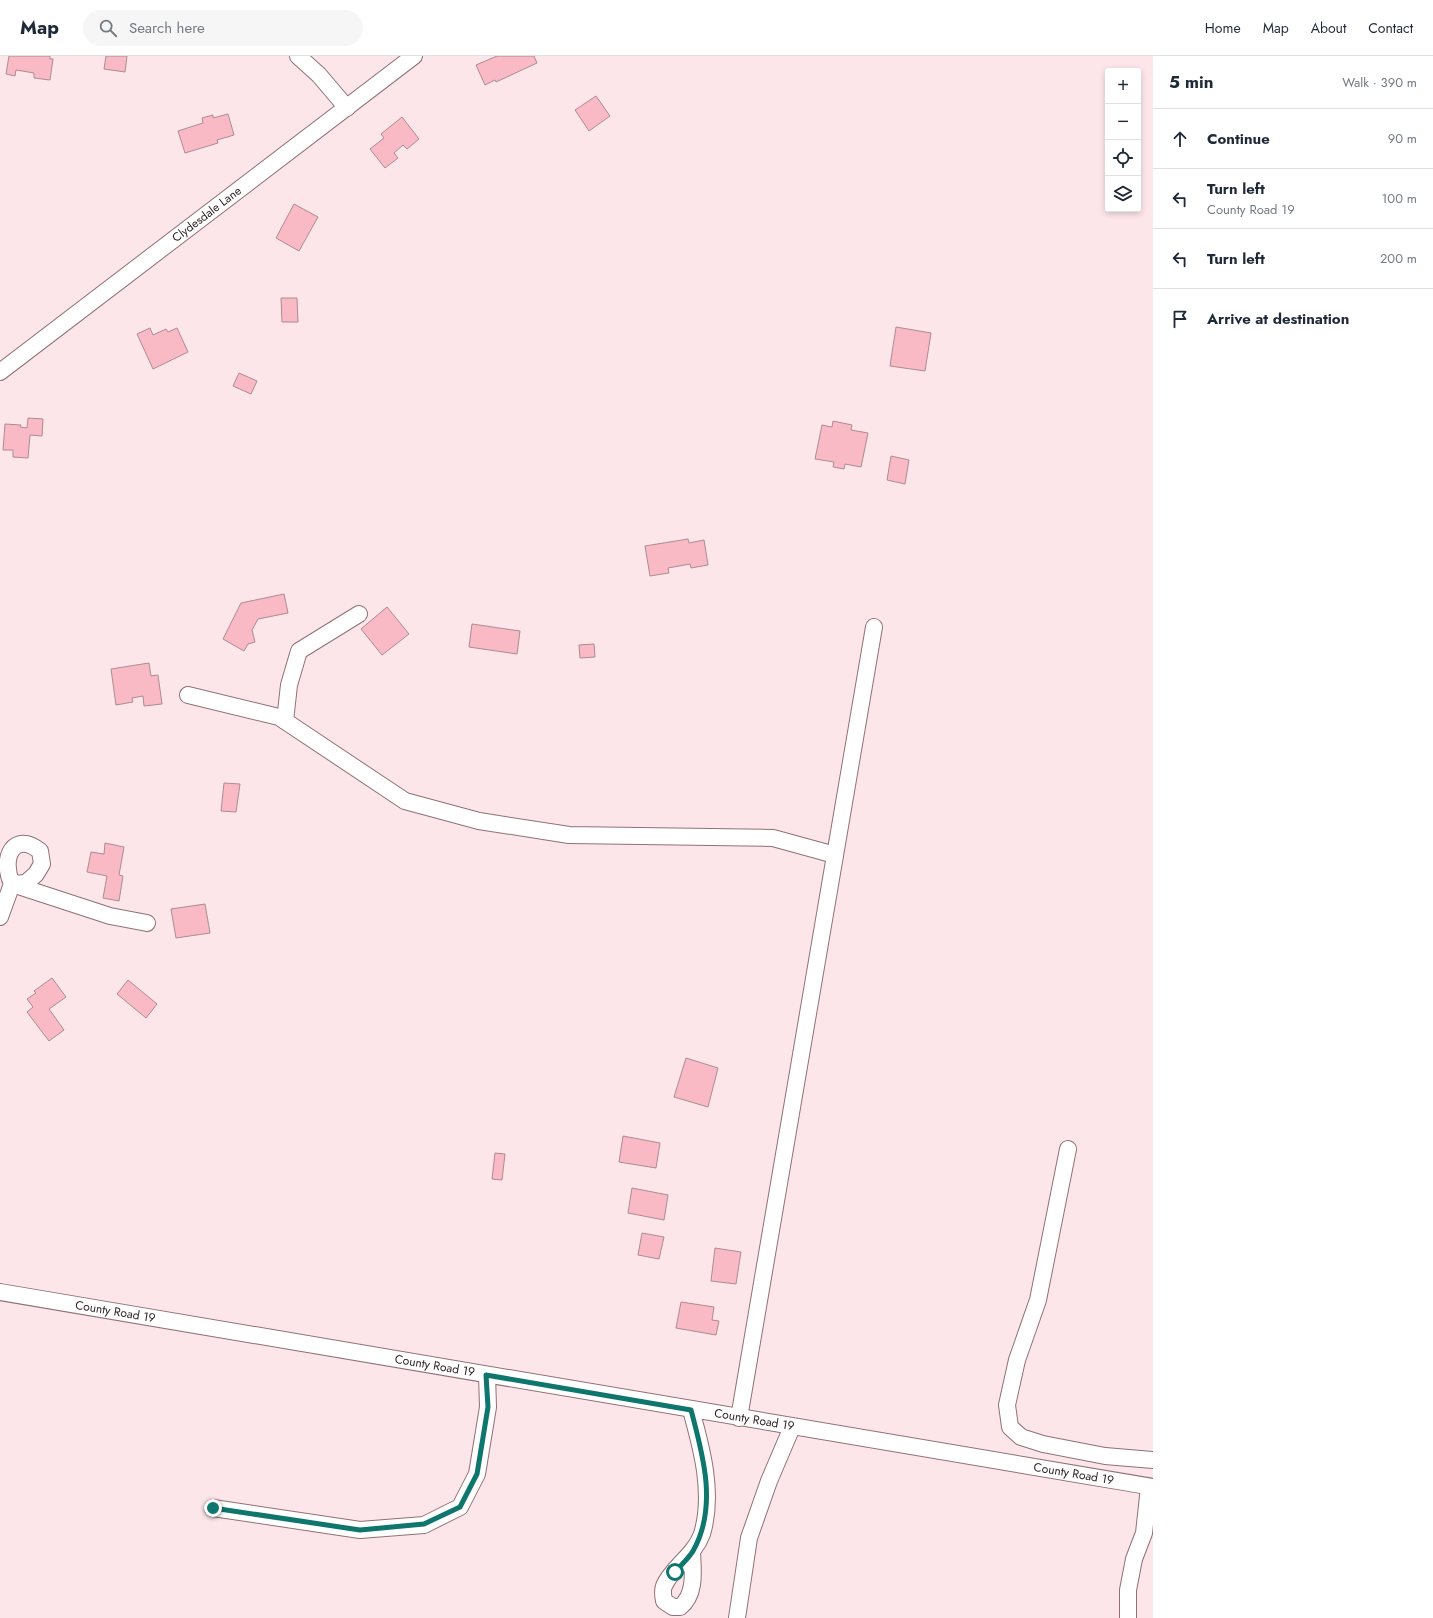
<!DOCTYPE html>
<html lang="en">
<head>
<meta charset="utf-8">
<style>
  :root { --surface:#fff; --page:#f6f6f7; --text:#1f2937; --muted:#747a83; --line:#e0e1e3 }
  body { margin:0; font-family:Jost,sans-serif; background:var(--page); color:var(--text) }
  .controls { position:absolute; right:12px; top:12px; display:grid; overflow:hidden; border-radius:4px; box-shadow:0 2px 6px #0003 }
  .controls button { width:36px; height:36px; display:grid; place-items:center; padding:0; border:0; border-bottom:1px solid var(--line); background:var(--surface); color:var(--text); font:20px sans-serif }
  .stop { position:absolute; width:12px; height:12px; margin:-9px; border:3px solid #0f766e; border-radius:50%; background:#fff }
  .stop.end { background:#0f766e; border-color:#fff; box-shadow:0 1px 4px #0008 }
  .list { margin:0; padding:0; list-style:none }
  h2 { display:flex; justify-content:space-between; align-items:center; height:52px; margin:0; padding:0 16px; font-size:17px }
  h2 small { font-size:13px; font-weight:400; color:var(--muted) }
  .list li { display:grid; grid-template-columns:26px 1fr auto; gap:12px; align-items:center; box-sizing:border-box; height:60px; padding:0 16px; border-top:1px solid var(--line) }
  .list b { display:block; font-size:15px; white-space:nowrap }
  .list p { margin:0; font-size:13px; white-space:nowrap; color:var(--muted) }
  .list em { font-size:13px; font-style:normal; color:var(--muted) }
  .icon { flex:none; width:22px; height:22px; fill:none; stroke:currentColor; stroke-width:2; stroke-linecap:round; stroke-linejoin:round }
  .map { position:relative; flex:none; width:1153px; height:1562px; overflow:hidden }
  header { display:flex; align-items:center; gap:24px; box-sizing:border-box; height:56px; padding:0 20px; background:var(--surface); border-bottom:1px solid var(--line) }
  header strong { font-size:19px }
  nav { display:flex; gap:22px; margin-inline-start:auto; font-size:14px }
  .search { width:280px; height:36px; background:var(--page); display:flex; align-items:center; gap:10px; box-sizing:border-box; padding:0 14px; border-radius:22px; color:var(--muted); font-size:15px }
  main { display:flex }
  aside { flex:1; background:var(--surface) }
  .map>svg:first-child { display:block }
</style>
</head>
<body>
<header>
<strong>Map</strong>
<div class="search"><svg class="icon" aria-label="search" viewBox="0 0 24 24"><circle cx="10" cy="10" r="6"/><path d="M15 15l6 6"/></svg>Search here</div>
<nav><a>Home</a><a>Map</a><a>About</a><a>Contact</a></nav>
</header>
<main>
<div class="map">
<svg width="1153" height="1562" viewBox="0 0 1153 1562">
  <rect width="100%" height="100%" fill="#fce6ea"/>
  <path fill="#f9bac6" stroke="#ad8b91" d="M 9,0 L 50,0 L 50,3 L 53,3 L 50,24 L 34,22 L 34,17 L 16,14 L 15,20 L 6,18 Z
    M 106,0 L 127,0 L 125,16 L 104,13 Z
    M 497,0 L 534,0 L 537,7 L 496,26 L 495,24 L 485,29 L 476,9 Z
    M 596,40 L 610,60 L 589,75 L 575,54 Z
    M 228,58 L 234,79 L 217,84 L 218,87 L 185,97 L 178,75 L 203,67 L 202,62 L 213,59 L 213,62 Z
    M 402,61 L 419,83 L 407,93 L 403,89 L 394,97 L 398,102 L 385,112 L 370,93 L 384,82 L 381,78 Z
    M 294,148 L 318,161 L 299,195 L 276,182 Z
    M 281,242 L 297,242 L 298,266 L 282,266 Z
    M 896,271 L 931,277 L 925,315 L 890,310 Z
    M 150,272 L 153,279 L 166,273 L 168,276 L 177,272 L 188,296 L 153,313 L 137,278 Z
    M 239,317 L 257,325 L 251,338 L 233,330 Z
    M 28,362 L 43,363 L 42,380 L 30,379 L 28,402 L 13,401 L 13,394 L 3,394 L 5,368 L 21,369 L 20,371 L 27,372 Z
    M 833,365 L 852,369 L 851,374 L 868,377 L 861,411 L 845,408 L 844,413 L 833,411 L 834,406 L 815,403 L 822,369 L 832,371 Z
    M 891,400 L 909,404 L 905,428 L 887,424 Z
    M 688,483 L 689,487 L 704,484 L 708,509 L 691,512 L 690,508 L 668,512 L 669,517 L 650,520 L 645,490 Z
    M 284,538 L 288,557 L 258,563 L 252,574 L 255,586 L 248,588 L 244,595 L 223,583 L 241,547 Z
    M 387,551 L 409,578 L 382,599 L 361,573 Z
    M 472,568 L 520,575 L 517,598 L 469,591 Z
    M 594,588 L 595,601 L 580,602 L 579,589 Z
    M 149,607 L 151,620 L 158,619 L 162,648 L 144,650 L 143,640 L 132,642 L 133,646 L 116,649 L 111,613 Z
    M 224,727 L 240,728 L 236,756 L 221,755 Z
    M 105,787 L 124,791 L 119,819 L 123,820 L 119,845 L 103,842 L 107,820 L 87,816 L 91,796 L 104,798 Z
    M 205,848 L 210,877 L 176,882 L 171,853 Z
    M 52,922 L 66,941 L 49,953 L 64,974 L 49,985 L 27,956 L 33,951 L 27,943 L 36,937 L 34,935 Z
    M 128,924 L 157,948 L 146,962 L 117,938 Z
    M 686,1002 L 718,1012 L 708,1051 L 674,1041 Z
    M 623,1080 L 660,1087 L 656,1112 L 619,1106 Z
    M 495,1097 L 505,1098 L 502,1124 L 492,1123 Z
    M 632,1132 L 668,1139 L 664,1164 L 628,1157 Z
    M 642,1177 L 664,1181 L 659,1203 L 638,1199 Z
    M 715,1192 L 741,1196 L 736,1228 L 711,1225 Z
    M 681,1246 L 714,1251 L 712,1264 L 719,1265 L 716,1279 L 676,1272 Z"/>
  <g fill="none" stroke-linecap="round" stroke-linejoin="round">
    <g stroke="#907076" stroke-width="18">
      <g id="minor">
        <path d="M 298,0 L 319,19 L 347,52"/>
        <path id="s1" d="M 0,316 L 414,0"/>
        <path d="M 188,639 L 279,661 L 405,745 L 479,765 L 569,779 L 773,782 L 835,799"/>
        <path d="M 285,665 L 289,629 L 299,595 L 359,558"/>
        <path d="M 12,828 L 26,827 L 36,818 L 42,808 L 40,795 C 14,774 0,802 12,828 L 110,860 L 147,867"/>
        <path d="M 0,861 L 12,828"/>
        <path d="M 1068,1093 L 1038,1244 L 1017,1304 L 1007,1349 L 1010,1371 L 1021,1381 L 1043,1388 L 1105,1400 L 1153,1404"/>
        <path id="s2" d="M 0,1236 L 1153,1431"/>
        <path d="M 691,1354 C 702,1393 714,1438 702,1478 C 694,1500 672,1511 664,1530 C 662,1535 663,1540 664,1545 L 673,1551 L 680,1551 C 696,1539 693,1515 692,1496"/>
        <path d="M 739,1362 L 874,571"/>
        <path d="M 213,1452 L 360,1474 L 424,1469 L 460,1451 L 477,1418 L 488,1351 L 487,1319"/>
        <path d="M 737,1562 L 749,1482 L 769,1425 L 792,1371"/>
        <path d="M 1128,1562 L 1128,1534 L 1134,1503 L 1144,1477 L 1149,1431"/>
      </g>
    </g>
    <use href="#minor" stroke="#fff" stroke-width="16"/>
  </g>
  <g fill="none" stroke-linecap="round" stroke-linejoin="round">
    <path stroke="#0f766e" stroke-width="5" d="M 213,1452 L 360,1474 L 424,1468 L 460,1451 L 477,1418 L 488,1351 L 486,1319 L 691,1354 C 703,1399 718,1451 693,1495 C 689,1502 681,1509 675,1516"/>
  </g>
  <g text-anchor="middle" stroke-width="3.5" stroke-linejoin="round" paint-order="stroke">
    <g font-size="12" fill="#302326" stroke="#fce6ea">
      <text dy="4" stroke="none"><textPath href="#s1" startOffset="260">Clydesdale Lane</textPath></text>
      <text dy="4" stroke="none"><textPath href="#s2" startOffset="117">County Road 19</textPath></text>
      <text dy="4" stroke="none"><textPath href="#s2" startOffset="441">County Road 19</textPath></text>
      <text dy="4" stroke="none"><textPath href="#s2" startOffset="765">County Road 19</textPath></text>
      <text dy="4" stroke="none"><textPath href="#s2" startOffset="1089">County Road 19</textPath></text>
    </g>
  </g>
</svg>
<div class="controls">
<button>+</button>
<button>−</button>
<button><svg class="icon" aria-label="locate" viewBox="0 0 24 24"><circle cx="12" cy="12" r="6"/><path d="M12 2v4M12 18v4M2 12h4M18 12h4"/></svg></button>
<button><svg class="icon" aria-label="layers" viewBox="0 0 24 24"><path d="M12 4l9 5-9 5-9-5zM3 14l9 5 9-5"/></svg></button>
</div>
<div class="stop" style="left:675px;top:1516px"></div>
<div class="stop end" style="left:213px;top:1452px"></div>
</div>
<aside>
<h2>5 min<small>Walk · 390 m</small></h2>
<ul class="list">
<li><svg class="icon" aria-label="ahead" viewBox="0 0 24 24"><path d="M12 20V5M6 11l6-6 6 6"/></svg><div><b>Continue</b></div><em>90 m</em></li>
<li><svg class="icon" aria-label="left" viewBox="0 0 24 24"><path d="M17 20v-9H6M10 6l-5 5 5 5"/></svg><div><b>Turn left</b><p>County Road 19</p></div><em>100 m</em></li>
<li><svg class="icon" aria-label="left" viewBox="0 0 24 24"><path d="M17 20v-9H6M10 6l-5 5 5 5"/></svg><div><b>Turn left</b></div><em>200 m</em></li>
<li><svg class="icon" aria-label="arrive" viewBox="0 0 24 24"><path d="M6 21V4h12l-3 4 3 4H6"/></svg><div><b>Arrive at destination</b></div></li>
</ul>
</aside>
</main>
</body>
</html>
